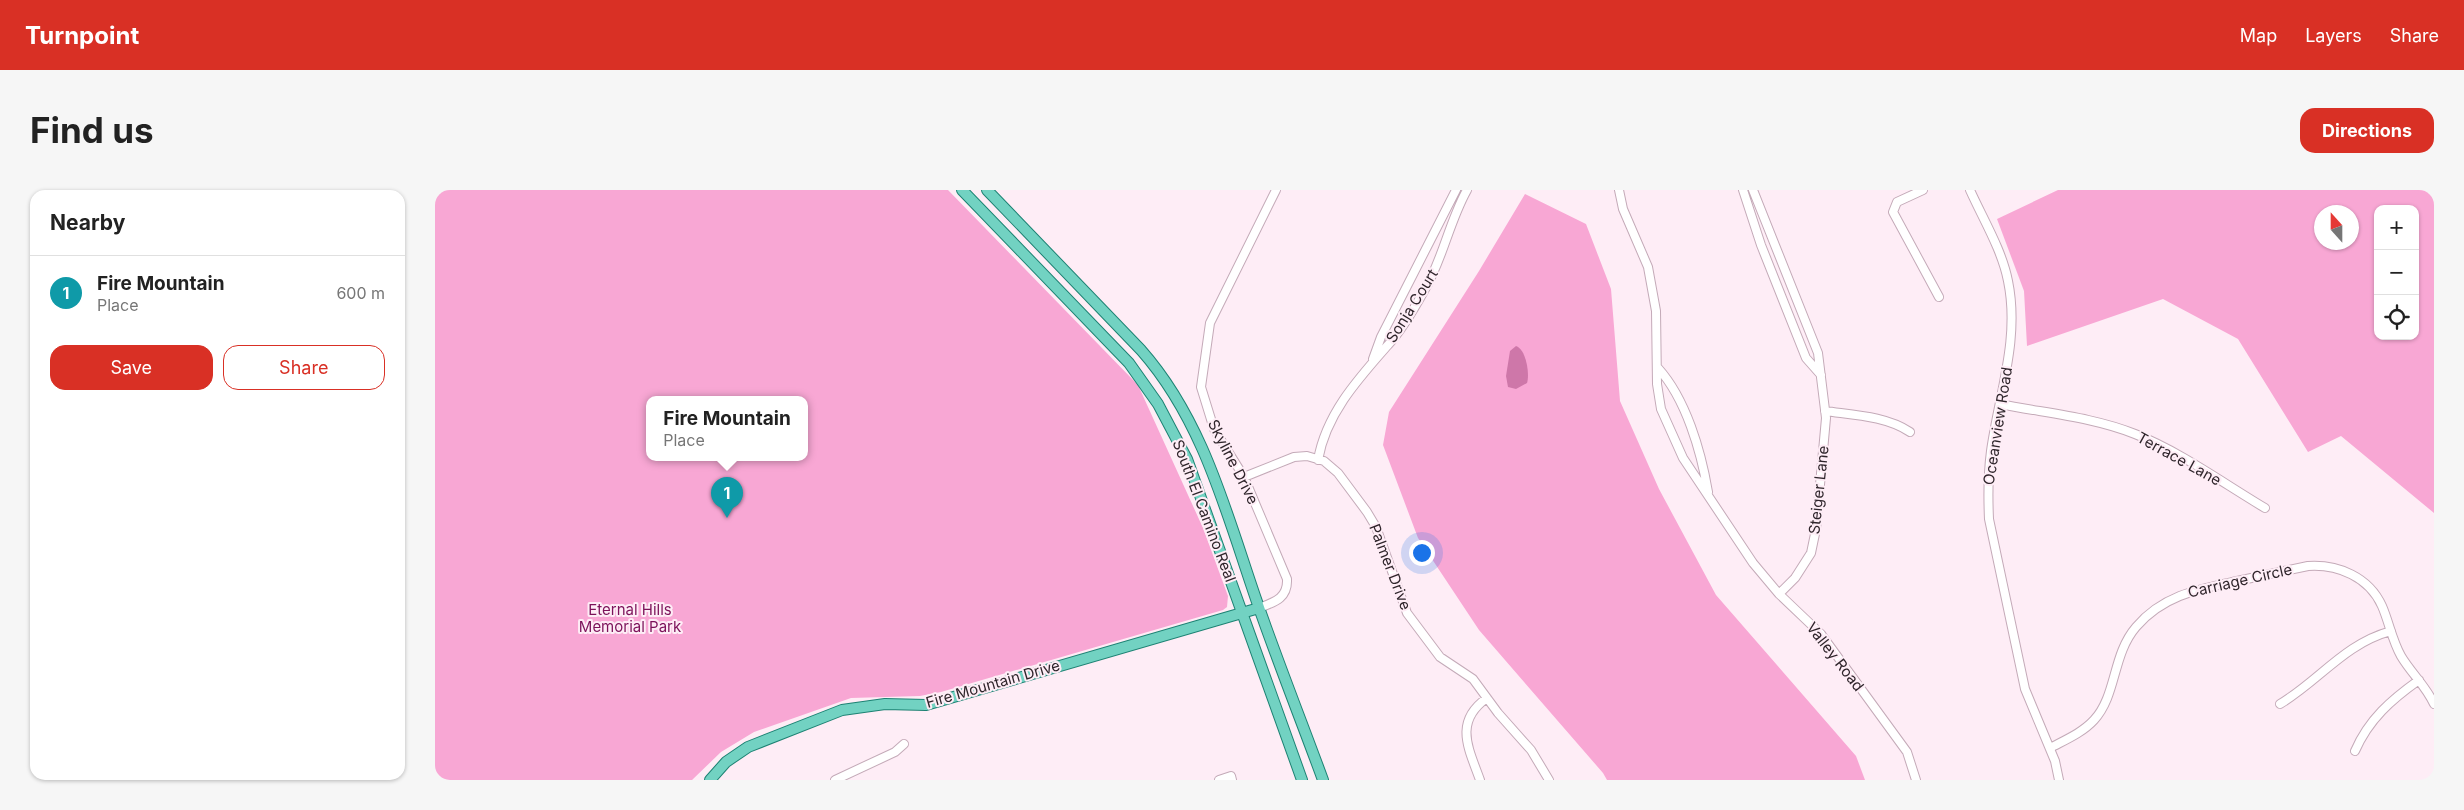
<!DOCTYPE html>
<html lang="en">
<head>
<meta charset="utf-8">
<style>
  :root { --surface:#fff; --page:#f6f6f6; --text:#222; --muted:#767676; --line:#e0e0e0; --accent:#d93025 }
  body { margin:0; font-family:Inter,sans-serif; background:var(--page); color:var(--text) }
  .controls { position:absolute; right:15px; top:15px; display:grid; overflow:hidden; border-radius:10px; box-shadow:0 1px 4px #0004 }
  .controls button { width:45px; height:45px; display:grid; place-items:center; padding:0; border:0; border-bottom:1px solid var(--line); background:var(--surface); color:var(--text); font:25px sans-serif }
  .compass { position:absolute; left:1879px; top:15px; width:45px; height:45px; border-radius:50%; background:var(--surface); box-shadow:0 1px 4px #0004; rotate:339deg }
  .you { position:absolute; left:986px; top:362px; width:18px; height:18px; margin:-12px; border:4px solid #fff; border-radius:50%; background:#1a73e8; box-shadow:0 0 0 8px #1a73e833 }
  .badge { display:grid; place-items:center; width:32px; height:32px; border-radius:50%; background:var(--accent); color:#fff; font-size:16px; font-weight:700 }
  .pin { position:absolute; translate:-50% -41px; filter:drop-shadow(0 1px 2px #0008) }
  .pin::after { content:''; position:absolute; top:26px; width:18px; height:15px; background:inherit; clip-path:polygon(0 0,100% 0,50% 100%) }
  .popup { position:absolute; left:211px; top:206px; width:162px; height:65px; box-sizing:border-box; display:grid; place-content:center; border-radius:10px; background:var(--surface); filter:drop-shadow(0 1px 4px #0005); font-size:16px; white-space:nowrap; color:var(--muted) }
  .popup b { font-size:19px; color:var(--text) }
  .popup::after { content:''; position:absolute; left:50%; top:100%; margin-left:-10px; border:10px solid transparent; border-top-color:var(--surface) }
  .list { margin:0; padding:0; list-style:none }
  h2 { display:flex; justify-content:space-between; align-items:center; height:65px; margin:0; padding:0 20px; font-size:21px }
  h2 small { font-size:16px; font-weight:400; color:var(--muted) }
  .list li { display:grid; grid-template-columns:32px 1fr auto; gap:15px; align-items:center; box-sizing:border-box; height:75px; padding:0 20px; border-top:1px solid var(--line) }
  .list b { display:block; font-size:19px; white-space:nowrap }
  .list p { margin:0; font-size:16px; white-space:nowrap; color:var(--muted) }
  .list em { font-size:16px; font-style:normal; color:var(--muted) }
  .actions { display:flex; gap:10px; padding:15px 20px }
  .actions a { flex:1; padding:11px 0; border:1px solid var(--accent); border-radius:15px; text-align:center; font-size:18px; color:var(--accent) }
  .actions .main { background:var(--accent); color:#fff }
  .icon { flex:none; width:28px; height:28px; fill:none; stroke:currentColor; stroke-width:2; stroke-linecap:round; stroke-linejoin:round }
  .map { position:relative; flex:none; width:1999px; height:590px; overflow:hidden; border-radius:15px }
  header { display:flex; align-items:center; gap:30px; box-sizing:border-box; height:70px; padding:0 25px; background:var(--accent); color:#fff }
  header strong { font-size:24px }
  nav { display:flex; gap:28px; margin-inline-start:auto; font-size:18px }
  .intro { display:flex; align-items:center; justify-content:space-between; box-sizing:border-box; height:120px; padding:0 30px }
  h1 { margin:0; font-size:35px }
  .button { padding:12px 22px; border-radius:15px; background:var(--accent); color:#fff; font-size:18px; font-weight:700 }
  main { display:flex; gap:30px; padding:0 30px }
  aside { flex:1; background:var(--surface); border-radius:15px; box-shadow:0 1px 4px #0004 }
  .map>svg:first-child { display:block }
</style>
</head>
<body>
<header>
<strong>Turnpoint</strong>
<nav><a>Map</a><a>Layers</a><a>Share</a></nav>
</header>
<div class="intro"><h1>Find us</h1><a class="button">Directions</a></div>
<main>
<aside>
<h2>Nearby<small></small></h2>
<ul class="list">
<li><span class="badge" style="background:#0f9aa8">1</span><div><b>Fire Mountain</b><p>Place</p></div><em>600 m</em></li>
</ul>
<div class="actions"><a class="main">Save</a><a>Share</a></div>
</aside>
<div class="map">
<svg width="1999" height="590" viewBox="0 0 1999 590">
  <rect width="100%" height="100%" fill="#feedf6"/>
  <path fill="#f8a7d4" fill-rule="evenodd" d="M 0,0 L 513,0 L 703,195 L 768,338 L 793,406 L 792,417 L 788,420 L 506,502 L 485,506 L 416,508 L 319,542 L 286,562 L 257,590 L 0,590 ZM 214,209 L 370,209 L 370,267 L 214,267 Z
    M 1623,0 L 1999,0 L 1999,323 L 1906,246 L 1873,262 L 1803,149 L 1728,109 L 1592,156 L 1589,101 L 1562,29 ZM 1943,19 L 1980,19 L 1980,146 L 1943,146 ZM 1886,22 L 1916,22 L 1916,52 L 1886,52 Z
    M 1090,4 L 1151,34 L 1176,99 L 1185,211 L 1224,299 L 1281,405 L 1421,566 L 1430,590 L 1172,590 L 1168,583 L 1044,440 L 983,348 L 948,255 L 954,222 L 1044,81 Z"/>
  <path fill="#ce77a9" d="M 1081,156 C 1091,159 1095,184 1092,193 L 1081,199 L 1073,197 L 1071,186 L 1075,161 Z"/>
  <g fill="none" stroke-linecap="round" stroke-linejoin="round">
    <g stroke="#c4aab8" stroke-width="10">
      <path id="minor" d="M 1184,0 L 1188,19 L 1213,77 L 1221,121 L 1222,194 L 1226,219 L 1248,268 L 1318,373 L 1344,404 L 1386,444 L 1472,562 L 1481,590
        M 1308,0 L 1326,55 L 1371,168 L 1386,185
        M 1318,0 L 1383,163 L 1391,228 L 1381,339 L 1376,363 L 1360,388 L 1344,404
        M 1488,0 L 1462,12 L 1458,22 L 1504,107
        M 1535,0 C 1548,29 1567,60 1573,91 C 1585,149 1564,204 1556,261 C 1553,284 1553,307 1554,329 L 1590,499 L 1620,571 L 1624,590
        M 938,169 L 946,147 L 1021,0
        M 1223,178 C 1251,209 1266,261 1273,302
        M 1565,214 C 1609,223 1658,227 1700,244 C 1744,261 1788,293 1830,318
        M 1390,221 C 1418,225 1451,226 1475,242
        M 883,270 C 891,224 923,189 953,155 C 967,140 979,119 989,101 C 1008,69 1014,32 1032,0
        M 809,287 L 859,267 L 872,266 L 889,271 L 903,283 L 932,322 L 941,337 L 972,423 L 1005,467 L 1038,489 L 1063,523 L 1096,560 L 1114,590
        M 824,418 C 840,412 853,408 852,389 L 809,287 L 779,239 L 766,197 L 775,133 L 841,0
        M 1845,514 C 1885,490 1909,454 1956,441
        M 1615,558 C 1630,550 1647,543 1659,530 C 1682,505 1677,465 1701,437 C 1728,405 1764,399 1802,391 C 1826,386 1849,381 1873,376 C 1903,374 1934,387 1947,416 C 1954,432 1957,450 1966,466 C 1976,483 1991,496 1999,514
        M 1920,561 C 1934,529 1956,510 1984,490
        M 400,590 L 460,562 L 469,554
        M 784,590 L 796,586 L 797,590
        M 1045,590 C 1034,559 1018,532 1052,508"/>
    </g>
    <g stroke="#1d8273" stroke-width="12">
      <path id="major" d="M 527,0 L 694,173 L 723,214 L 752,269 L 867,590
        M 552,0 L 706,160 C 768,230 791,322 821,409 C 842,470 866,530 888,590
        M 275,590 L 291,572 L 313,557 L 407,520 L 450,514 L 491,515 L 824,418"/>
    </g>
    <use href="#minor" stroke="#fff" stroke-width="8"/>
    <use href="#major" stroke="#72d2c2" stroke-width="10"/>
  </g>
  <g text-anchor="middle" stroke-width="4" stroke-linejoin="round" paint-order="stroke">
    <g font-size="15" fill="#2f252b" stroke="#feedf6">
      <text transform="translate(977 116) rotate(-58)" y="5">Sonja Court</text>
      <text transform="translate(1563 236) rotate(-81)" y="5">Oceanview Road</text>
      <text transform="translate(1744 269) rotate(29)" y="5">Terrace Lane</text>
      <text transform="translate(798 272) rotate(63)" y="5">Skyline Drive</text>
      <text transform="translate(1384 300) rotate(-84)" y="5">Steiger Lane</text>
      <text transform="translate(769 321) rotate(69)" y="5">South El Camino Real</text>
      <text transform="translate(955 377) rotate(69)" y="5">Palmer Drive</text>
      <text transform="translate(1805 391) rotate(-13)" y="5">Carriage Circle</text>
      <text transform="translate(1400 467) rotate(52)" y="5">Valley Road</text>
      <text transform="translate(558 494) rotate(-16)" y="5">Fire Mountain Drive</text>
    </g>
    <g font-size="15" fill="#7c125a" stroke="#feedf6">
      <text x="195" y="425">Eternal Hills<tspan x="195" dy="17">Memorial Park</tspan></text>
    </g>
  </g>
</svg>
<div class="controls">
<button>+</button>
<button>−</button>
<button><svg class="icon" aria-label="locate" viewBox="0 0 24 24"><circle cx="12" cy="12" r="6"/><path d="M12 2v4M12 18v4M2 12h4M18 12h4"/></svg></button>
</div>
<svg class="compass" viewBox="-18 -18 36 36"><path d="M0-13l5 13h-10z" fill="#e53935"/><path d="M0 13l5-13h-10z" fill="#767676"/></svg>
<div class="you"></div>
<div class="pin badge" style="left:292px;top:328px;background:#0f9aa8">1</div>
<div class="popup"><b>Fire Mountain</b>Place</div>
</div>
</main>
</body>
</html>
